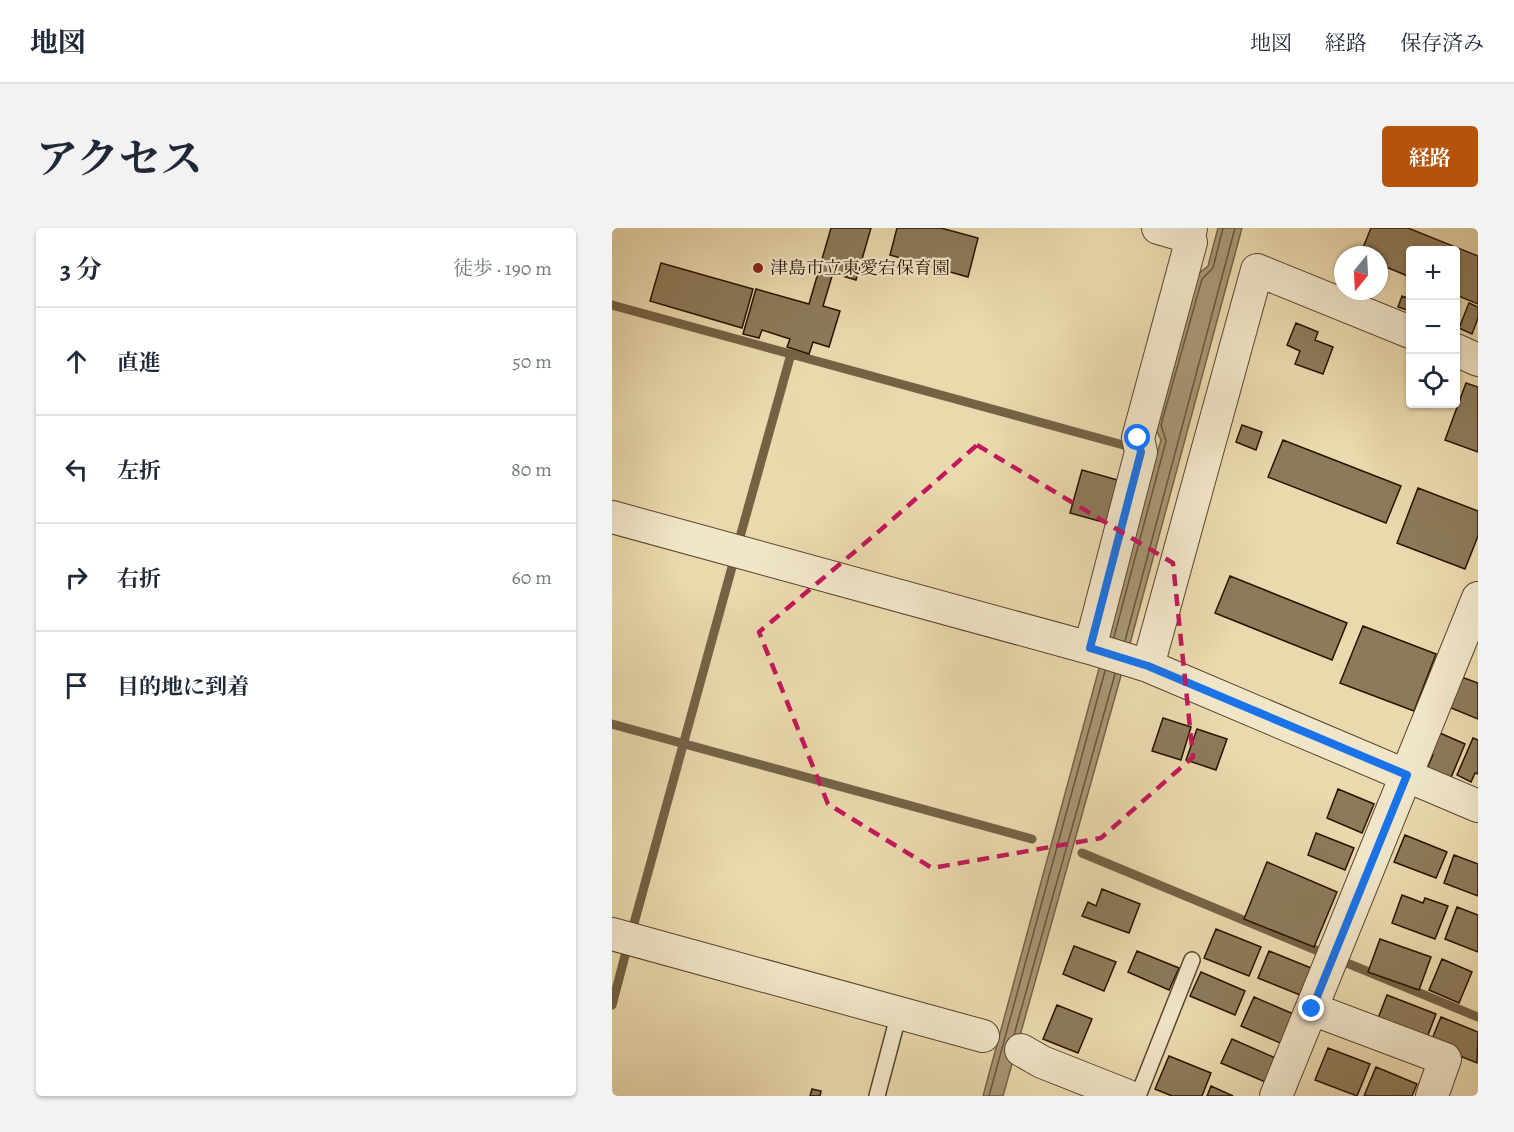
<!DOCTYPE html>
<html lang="ja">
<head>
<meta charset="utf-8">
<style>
  :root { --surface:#fff; --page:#f2f2f3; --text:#1f2937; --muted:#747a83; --line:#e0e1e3; --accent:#b45309 }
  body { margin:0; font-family:Alegreya,"Noto Serif JP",serif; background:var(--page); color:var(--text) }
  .controls { position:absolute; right:18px; top:18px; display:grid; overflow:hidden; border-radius:6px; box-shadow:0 2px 4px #0004 }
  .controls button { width:54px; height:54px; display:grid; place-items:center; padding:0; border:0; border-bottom:2px solid var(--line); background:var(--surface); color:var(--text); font:30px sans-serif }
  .compass { position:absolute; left:722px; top:18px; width:54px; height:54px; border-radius:50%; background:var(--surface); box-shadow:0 2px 4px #0004; rotate:198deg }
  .stop { position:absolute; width:18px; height:18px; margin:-14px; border:4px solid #1a73e8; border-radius:50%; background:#fff }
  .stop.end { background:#1a73e8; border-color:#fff; box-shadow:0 2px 6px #0008 }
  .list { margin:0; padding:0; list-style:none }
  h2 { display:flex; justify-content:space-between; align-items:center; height:78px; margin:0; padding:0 24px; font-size:26px }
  h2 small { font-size:20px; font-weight:400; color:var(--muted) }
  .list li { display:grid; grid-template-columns:39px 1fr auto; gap:18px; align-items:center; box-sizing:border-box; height:108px; padding:0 24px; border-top:2px solid var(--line) }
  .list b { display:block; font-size:22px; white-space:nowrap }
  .list em { font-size:20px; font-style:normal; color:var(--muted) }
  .icon { flex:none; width:33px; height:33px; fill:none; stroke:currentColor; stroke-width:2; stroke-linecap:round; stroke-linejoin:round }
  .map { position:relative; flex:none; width:866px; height:868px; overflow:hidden; border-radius:6px }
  header { display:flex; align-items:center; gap:36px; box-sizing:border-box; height:84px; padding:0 30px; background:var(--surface); border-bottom:2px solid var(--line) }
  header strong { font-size:28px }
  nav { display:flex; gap:33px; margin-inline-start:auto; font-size:21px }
  .intro { display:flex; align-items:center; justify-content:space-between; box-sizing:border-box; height:144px; padding:0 36px }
  h1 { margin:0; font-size:42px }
  .button { padding:15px 27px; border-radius:6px; background:var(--accent); color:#fff; font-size:21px; font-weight:700 }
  main { display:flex; gap:36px; padding:0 36px }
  aside { flex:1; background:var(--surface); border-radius:6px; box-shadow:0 2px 4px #0004 }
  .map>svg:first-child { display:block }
</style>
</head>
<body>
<header>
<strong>地図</strong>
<nav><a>地図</a><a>経路</a><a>保存済み</a></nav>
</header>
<div class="intro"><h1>アクセス</h1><a class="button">経路</a></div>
<main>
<aside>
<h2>3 分<small>徒歩 · 190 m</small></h2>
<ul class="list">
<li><svg class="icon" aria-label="ahead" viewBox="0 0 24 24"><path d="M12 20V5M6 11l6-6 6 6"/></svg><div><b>直進</b></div><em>50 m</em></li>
<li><svg class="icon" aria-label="left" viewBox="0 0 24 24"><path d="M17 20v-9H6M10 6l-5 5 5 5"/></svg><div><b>左折</b></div><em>80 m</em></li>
<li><svg class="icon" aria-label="right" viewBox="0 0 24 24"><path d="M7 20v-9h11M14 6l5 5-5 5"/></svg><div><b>右折</b></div><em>60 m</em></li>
<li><svg class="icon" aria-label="arrive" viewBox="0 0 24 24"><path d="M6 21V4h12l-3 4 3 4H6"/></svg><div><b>目的地に到着</b></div></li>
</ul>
</aside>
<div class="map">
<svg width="866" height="868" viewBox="0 0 866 868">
  <rect width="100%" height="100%" fill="#ead9ad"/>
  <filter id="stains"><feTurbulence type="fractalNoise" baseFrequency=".00333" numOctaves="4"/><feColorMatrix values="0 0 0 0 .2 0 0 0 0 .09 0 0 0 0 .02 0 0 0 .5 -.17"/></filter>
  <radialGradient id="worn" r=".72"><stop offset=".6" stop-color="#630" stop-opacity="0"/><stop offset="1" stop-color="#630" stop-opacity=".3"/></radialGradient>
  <path fill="#a89673" stroke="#756245" stroke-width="1.5" d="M 606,0 L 630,0 L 519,412 L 391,868 L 371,868 L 549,212 L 543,199 L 585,47 L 596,38 Z"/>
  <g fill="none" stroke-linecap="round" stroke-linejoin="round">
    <path stroke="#68543a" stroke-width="1.5" d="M 502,409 L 554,213 L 549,197 L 590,51 L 601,40 L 611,0
      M 513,413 L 623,0
      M 402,807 L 503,446
      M 377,868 L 493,443"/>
    <path stroke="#756245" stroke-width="9" d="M 0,77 L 515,218
      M 128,309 L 179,126
      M 0,496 L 420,611
      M 470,625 L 711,725
      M 21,699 L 120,339
      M 730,733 L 866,789
      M 0,777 L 14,724"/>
  </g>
  <path fill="#8d7a5a" stroke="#281301" stroke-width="1.5" d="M 219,0 L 259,0 L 244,52 L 221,45 L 211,78 L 228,83 L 217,119 L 201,114 L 197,126 L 175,119 L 178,111 L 150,102 L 147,110 L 131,106 L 144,61 L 197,76 Z
    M 285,0 L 329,0 L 366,10 L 356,49 L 278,27 Z
    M 759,0 L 796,0 L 866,28 L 866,76 L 844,67 L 844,22 L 798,22 L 798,49 L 767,36 L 767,27 L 748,27 Z
    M 49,35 L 141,61 L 130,100 L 38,73 Z
    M 790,68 L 798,71 L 798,83 L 786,79 Z
    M 857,75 L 866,79 L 866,90 L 860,106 L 847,100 Z
    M 684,95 L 706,104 L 703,112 L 721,119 L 711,146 L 683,136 L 688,123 L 675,117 Z
    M 854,155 L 866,159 L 866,224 L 833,212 Z
    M 630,197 L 650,204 L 644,222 L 624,214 Z
    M 671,212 L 789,258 L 774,295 L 656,249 Z
    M 470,242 L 509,253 L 498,296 L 458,285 Z
    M 806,260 L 866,283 L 866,308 L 853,341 L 785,315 Z
    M 618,348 L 735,395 L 720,432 L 603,385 Z
    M 751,398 L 824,426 L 802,483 L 728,455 Z
    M 844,447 L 866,455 L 866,491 L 832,477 Z
    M 551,490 L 579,499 L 569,532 L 540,523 Z
    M 585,501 L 615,511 L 604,542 L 574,532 Z
    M 821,502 L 853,516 L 838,552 L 814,542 L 821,527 L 811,523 Z
    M 861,510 L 866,512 L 866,546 L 863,545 L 859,554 L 845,547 Z
    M 726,561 L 762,576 L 750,605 L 715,590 Z
    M 704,605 L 742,620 L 733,642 L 696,627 Z
    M 793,607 L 835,624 L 824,650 L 782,634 Z
    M 842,627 L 866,636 L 866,668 L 832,655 Z
    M 655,634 L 725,664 L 702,719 L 632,691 Z
    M 490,661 L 528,676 L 517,705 L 470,688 L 476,674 L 484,678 Z
    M 790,667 L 811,675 L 813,670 L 836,678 L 823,711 L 780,695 Z
    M 845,679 L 866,687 L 866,724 L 833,711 Z
    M 604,701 L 649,719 L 637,748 L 592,730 Z
    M 768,711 L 819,729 L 807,762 L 756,744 Z
    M 462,718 L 504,734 L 492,763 L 451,746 Z
    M 525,723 L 567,740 L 557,762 L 516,744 Z
    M 657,723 L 704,742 L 693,769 L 646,750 Z
    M 830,731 L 860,744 L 847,775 L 817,762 Z
    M 589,744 L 633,763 L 623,787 L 578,768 Z
    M 775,767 L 824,786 L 814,812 L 765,793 Z
    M 642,769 L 686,788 L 673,817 L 629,798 Z
    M 445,777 L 480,791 L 466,825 L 431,811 Z
    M 829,789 L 866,804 L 865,835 L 818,816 Z
    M 620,811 L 668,832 L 658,856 L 609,835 Z
    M 716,820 L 758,836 L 745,868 L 703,852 Z
    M 557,828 L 599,845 L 590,868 L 560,868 L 543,861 Z
    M 764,839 L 805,856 L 800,868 L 752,868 Z
    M 599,858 L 621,868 L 595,868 Z
    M 200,861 L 209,863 L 208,868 L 198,868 Z"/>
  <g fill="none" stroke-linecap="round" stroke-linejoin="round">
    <g stroke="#58442c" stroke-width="18">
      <path id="service" d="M 265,868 L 287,785
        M 526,868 L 580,732"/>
    </g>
    <g stroke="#58442c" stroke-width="34">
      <path id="minor" d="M 546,0 L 577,9
        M 844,122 L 866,132
        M 0,289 L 478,420 L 536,438 L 866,578
        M 478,420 L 529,224 L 526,210 L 579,14 L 577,9 L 579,0
        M 536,438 L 645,42 L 798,104
        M 0,706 L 371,808
        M 700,781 L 833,831 L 820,868
        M 409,822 L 430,834 L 516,868
        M 664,868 L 866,370"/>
    </g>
    <use href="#service" stroke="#f1e6ca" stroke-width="15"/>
    <use href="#minor" stroke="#f1e6ca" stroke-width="32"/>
  </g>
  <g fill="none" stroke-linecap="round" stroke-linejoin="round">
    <path stroke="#1a73e8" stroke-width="8" d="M 526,210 L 529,224 L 478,420 L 536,438 L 795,547 L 700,781"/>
  </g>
  <path fill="none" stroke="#c2185b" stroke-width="4.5" stroke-dasharray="12 8" stroke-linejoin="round" d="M 365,217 L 561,335 L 581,529 L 489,610 L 320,640 L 216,576 L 147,404 L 265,305 Z"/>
  <circle fill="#8f2418" stroke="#f1e6ca" stroke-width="2" cx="146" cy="40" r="6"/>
  <g text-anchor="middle" stroke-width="4.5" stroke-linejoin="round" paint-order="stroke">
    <g font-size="18" fill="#281301" stroke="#f1e6ca" text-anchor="start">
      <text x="158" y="46">津島市立東愛宕保育園</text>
    </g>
  </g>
  <rect width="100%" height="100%" filter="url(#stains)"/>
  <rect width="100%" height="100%" fill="url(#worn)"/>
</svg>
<div class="controls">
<button>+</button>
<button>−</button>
<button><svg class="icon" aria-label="locate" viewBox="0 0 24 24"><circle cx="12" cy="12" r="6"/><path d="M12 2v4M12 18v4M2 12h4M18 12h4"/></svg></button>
</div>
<svg class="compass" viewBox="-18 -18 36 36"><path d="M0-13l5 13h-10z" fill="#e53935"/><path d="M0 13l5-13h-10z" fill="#747a83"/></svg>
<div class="stop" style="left:526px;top:210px"></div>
<div class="stop end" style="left:700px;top:781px"></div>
</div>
</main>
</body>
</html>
